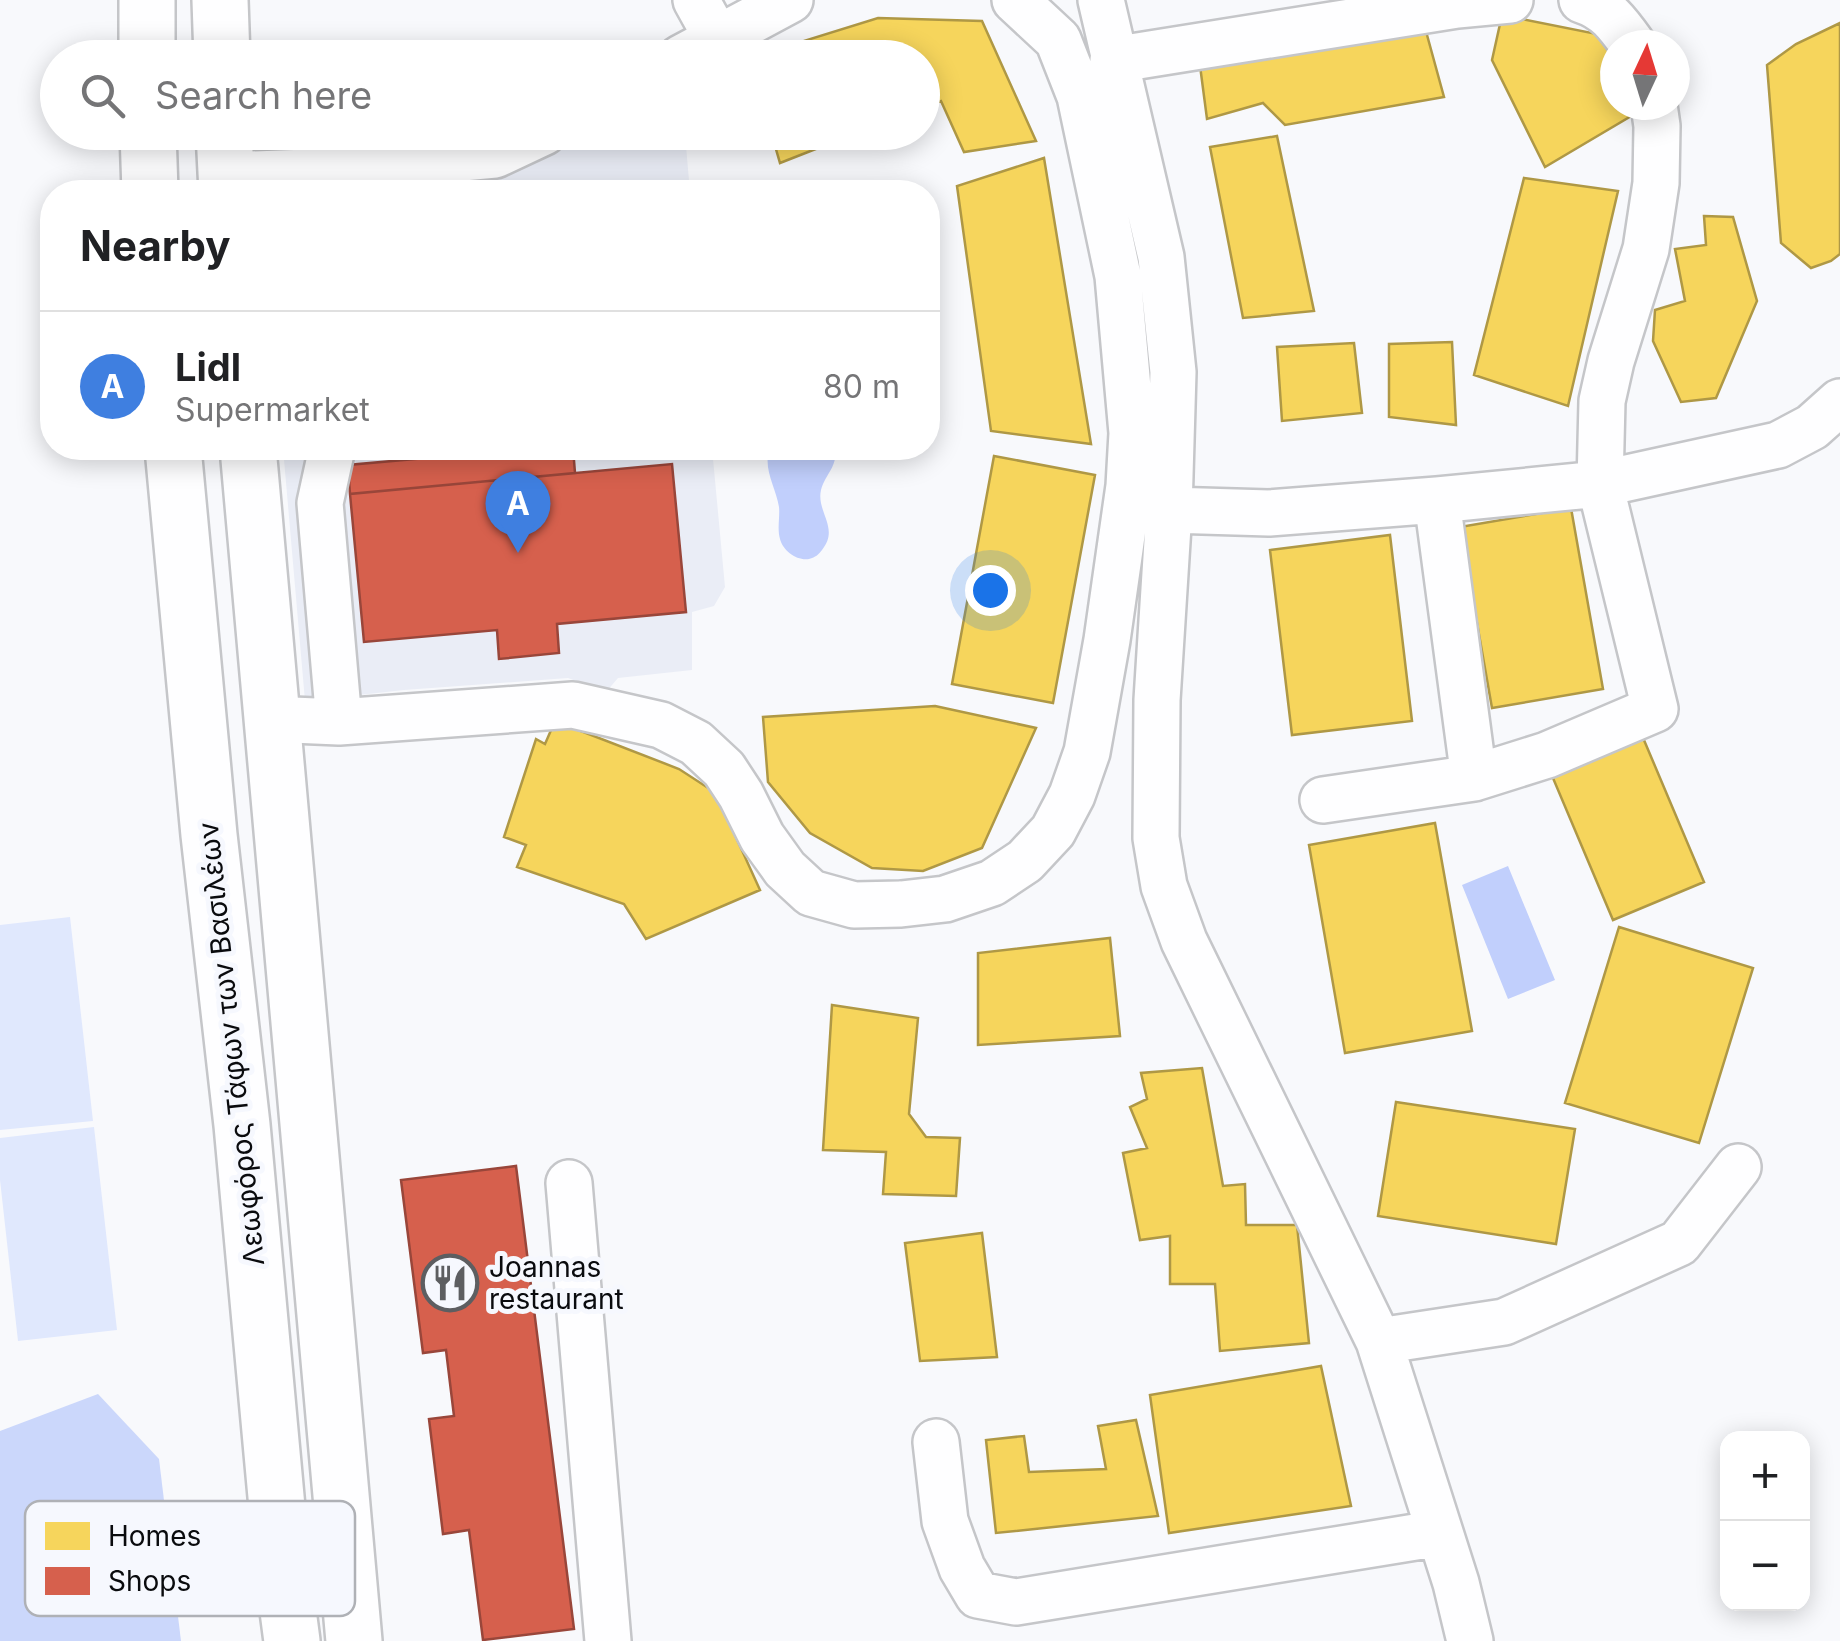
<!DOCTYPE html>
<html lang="en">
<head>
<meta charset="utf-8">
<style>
  :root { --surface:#fff; --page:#f6f6f6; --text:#202124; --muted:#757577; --line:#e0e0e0; --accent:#5d5e61 }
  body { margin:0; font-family:Inter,sans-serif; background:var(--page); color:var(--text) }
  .controls { position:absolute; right:30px; bottom:30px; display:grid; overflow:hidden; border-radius:20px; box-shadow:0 5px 25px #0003 }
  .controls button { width:90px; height:90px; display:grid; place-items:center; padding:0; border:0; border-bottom:2px solid var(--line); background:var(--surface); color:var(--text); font:50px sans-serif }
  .compass { position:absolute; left:1600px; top:30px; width:90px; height:90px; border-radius:50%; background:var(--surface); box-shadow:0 5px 25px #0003; rotate:4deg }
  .you { position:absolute; left:990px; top:590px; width:35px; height:35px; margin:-25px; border:8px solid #fff; border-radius:50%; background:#1a73e8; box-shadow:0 0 0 15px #1a73e833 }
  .badge { display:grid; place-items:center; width:65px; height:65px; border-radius:50%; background:var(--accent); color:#fff; font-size:32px; font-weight:700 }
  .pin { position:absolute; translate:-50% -82px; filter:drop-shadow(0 2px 5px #0008) }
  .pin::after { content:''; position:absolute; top:52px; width:35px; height:30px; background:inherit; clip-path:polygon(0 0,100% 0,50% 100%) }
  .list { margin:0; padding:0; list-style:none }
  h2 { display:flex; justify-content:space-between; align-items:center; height:130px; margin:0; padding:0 40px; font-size:42px }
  h2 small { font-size:32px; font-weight:400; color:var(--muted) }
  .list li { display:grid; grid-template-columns:65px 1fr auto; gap:30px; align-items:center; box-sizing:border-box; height:150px; padding:0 40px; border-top:2px solid var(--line) }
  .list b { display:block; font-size:38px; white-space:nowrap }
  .list p { margin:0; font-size:32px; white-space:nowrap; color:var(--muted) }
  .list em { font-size:32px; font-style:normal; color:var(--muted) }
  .icon { flex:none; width:55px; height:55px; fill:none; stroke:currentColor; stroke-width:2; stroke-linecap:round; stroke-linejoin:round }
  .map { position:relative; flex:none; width:1840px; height:1641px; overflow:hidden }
  .search { position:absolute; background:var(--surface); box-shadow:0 5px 25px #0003; left:40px; top:40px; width:900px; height:110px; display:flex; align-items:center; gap:25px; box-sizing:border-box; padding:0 35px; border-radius:55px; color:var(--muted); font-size:38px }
  .panel { position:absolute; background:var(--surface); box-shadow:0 5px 25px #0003; left:40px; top:180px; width:900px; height:280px; border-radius:40px }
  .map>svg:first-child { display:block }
</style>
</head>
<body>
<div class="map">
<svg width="1840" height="1641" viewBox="0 0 1840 1641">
  <rect width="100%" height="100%" fill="#f8f9fc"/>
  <path fill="#eaedf6" d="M 671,132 L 686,146 L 690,192 L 260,192 L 548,151 L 587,133 Z
    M 283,448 L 712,448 L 725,587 L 714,606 L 692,612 L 692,670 L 618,678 L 606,692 L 568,678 L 404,690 L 305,701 Z"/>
  <path fill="#e0e8fd" d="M 70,917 L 93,1121 L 0,1130 L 0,925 Z
    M 94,1127 L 117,1330 L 18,1341 L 0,1180 L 0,1138 Z"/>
  <path fill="#cbd7fb" d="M 98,1394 L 159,1459 L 181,1641 L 0,1641 L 0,1431 Z"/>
  <path fill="#c1cffc" d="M 770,448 L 835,448 C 838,467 825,474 821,490 C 816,512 840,528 822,550 C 818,555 816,557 809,559 C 797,561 783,551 780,539 C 777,529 780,517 779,507 C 776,487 762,468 770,448 Z
    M 1508,866 L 1555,980 L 1508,999 L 1462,885 Z"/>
  <path fill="#f6d55c" stroke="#af9845" stroke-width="2.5" d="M 1502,15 L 1607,36 L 1615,53 L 1615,105 L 1641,105 L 1643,109 L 1545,167 L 1492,60 Z
    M 878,18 L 982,21 L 1036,141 L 964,152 L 941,101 L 922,108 L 922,58 L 749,58 Z
    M 1840,23 L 1840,254 L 1831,261 L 1811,268 L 1781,243 L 1767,65 L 1796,44 Z
    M 1424,24 L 1444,97 L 1285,125 L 1263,103 L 1207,119 L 1199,58 Z
    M 771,132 L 859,132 L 780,163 Z
    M 1277,136 L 1314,311 L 1243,318 L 1210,147 Z
    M 1044,158 L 1091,444 L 991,431 L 957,186 Z
    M 1524,178 L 1618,191 L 1568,406 L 1474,375 Z
    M 1704,216 L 1733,217 L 1757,301 L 1716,398 L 1681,402 L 1653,341 L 1655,310 L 1685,301 L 1675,249 L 1706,245 Z
    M 1452,342 L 1456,425 L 1389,417 L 1389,344 Z
    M 1354,343 L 1362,413 L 1282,421 L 1277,347 Z
    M 994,456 L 1095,475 L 1053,703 L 952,684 Z
    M 1571,508 L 1603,689 L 1492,708 L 1460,527 Z
    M 1390,535 L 1412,721 L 1292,735 L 1270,550 Z
    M 935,706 L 1036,728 L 982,848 L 923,871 L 872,868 L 810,833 L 768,782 L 763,717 Z
    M 555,721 L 679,769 L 716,793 L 760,890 L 646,939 L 624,904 L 517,867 L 526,845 L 504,837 L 536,739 L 545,744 Z
    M 1641,733 L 1704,882 L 1613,920 L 1550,771 Z
    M 1435,823 L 1472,1031 L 1345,1053 L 1309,845 Z
    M 1619,927 L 1753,968 L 1699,1143 L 1565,1103 Z
    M 1110,938 L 1120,1036 L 978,1045 L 978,953 Z
    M 832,1005 L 918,1018 L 909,1114 L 926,1137 L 960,1138 L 956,1196 L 883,1194 L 886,1152 L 823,1150 Z
    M 1202,1068 L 1223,1186 L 1245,1184 L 1246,1225 L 1297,1225 L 1309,1343 L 1220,1351 L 1215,1284 L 1170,1284 L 1170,1236 L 1140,1240 L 1123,1153 L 1147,1148 L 1130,1107 L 1147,1099 L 1141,1073 Z
    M 1396,1102 L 1575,1129 L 1556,1244 L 1378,1216 Z
    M 982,1233 L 997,1357 L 920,1361 L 905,1243 Z
    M 1321,1366 L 1351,1506 L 1169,1533 L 1150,1395 Z
    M 1136,1420 L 1158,1516 L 996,1533 L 986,1440 L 1024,1436 L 1029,1472 L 1106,1469 L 1098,1426 Z"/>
  <path fill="#d6604d" stroke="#99463a" stroke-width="2.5" d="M 537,448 L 573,448 L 575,473 L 350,494 L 348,465 Z
    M 672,464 L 686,612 L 557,624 L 559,653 L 499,659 L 497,630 L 364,642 L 350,494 Z
    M 516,1166 L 574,1629 L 483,1640 L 469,1530 L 443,1534 L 429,1419 L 454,1416 L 446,1350 L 423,1353 L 401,1180 Z"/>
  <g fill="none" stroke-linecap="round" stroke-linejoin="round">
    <g stroke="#c5c6c9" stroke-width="50">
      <path id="minor" d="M 696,0 L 717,38
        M 1101,0 L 1161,257 L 1173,372 L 1169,510 L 1157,700 L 1156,838 L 1164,886 L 1184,941 L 1379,1341 L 1456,1583 L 1470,1641
        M 1582,0 C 1607,8 1618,24 1633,45
        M 681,58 L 790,0
        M 1113,60 L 1457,5 L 1510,0
        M 225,175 L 308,172 L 495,155 L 544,132
        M 332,448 L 320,503 L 339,722
        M 1437,500 L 1474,778
        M 1169,510 L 1269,513 L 1437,500 L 1600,484 L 1778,445 L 1812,427 L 1840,402
        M 271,722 L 292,720 L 339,722 L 573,705 L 661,725 L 696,743 L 724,769 L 741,795 L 762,837 L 785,869 L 811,893 L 854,905 L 901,904 L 945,899 L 992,883 L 1025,861 L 1053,831 L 1072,795 L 1087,752 L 1107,640 L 1129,486 L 1132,433 L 1118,276 L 1080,96 L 1058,40 L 1015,0
        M 1323,800 L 1474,778 L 1547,755 L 1655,709 L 1600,484 L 1602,401 L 1611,361 L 1646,249 L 1656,183 L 1657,126 L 1654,105
        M 569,1183 L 608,1641
        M 1379,1341 L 1504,1322 L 1679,1243 L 1738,1167
        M 936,1442 L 945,1521 L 962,1568 L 978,1595 L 1016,1602 L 1440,1533"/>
    </g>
    <g stroke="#c5c6c9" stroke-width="60">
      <path id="major" d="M 147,0 L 147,58
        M 220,0 L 222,58
        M 148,132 L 150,192
        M 224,132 L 227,192
        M 173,448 L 209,835 L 242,1125 L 283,1573 L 292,1641
        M 248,448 L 354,1641"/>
    </g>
    <use href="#minor" stroke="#fefeff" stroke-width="45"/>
    <use href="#major" stroke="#fefeff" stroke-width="55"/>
  </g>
  <defs>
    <g id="restaurant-ring" transform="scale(2.875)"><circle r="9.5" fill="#f6f8fe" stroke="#5d5e61" stroke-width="1.5"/><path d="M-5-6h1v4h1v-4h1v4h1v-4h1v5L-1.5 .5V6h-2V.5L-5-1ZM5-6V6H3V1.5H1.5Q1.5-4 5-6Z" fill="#5d5e61"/></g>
  </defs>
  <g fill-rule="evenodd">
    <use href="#restaurant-ring" x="450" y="1283"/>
  </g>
  <g text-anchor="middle" stroke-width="10" stroke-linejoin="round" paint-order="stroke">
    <g font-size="28" fill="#0a0b0e" stroke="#f6f8fe">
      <text transform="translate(231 1044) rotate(-96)" y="10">Λεωφόρος Τάφων των Βασιλέων</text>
    </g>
    <g font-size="28" fill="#0a0b0e" stroke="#f6f8fe" text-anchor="start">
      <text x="489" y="1277">Joannas<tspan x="489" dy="32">restaurant</tspan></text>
    </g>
  </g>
  <rect x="25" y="1501" width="330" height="115" rx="15" fill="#f6f8fe" stroke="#afb1b6" stroke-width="2.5"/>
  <rect x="45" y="1522" width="45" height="28" fill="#f6d55c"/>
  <rect x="45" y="1567" width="45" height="28" fill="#d6604d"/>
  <g font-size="28" fill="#0a0b0e">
    <text x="108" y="1546">Homes</text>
    <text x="108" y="1591">Shops</text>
  </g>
</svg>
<div class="controls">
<button>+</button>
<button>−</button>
</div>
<svg class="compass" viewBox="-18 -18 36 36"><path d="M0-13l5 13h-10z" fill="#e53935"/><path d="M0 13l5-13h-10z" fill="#757577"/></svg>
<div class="you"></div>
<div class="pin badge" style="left:518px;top:553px;background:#3f7fe0">A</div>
<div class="search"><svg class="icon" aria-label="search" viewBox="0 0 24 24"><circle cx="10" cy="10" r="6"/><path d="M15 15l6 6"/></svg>Search here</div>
<section class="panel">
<h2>Nearby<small></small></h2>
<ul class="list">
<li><span class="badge" style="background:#3f7fe0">A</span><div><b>Lidl</b><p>Supermarket</p></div><em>80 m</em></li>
</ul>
</section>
</div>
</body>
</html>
